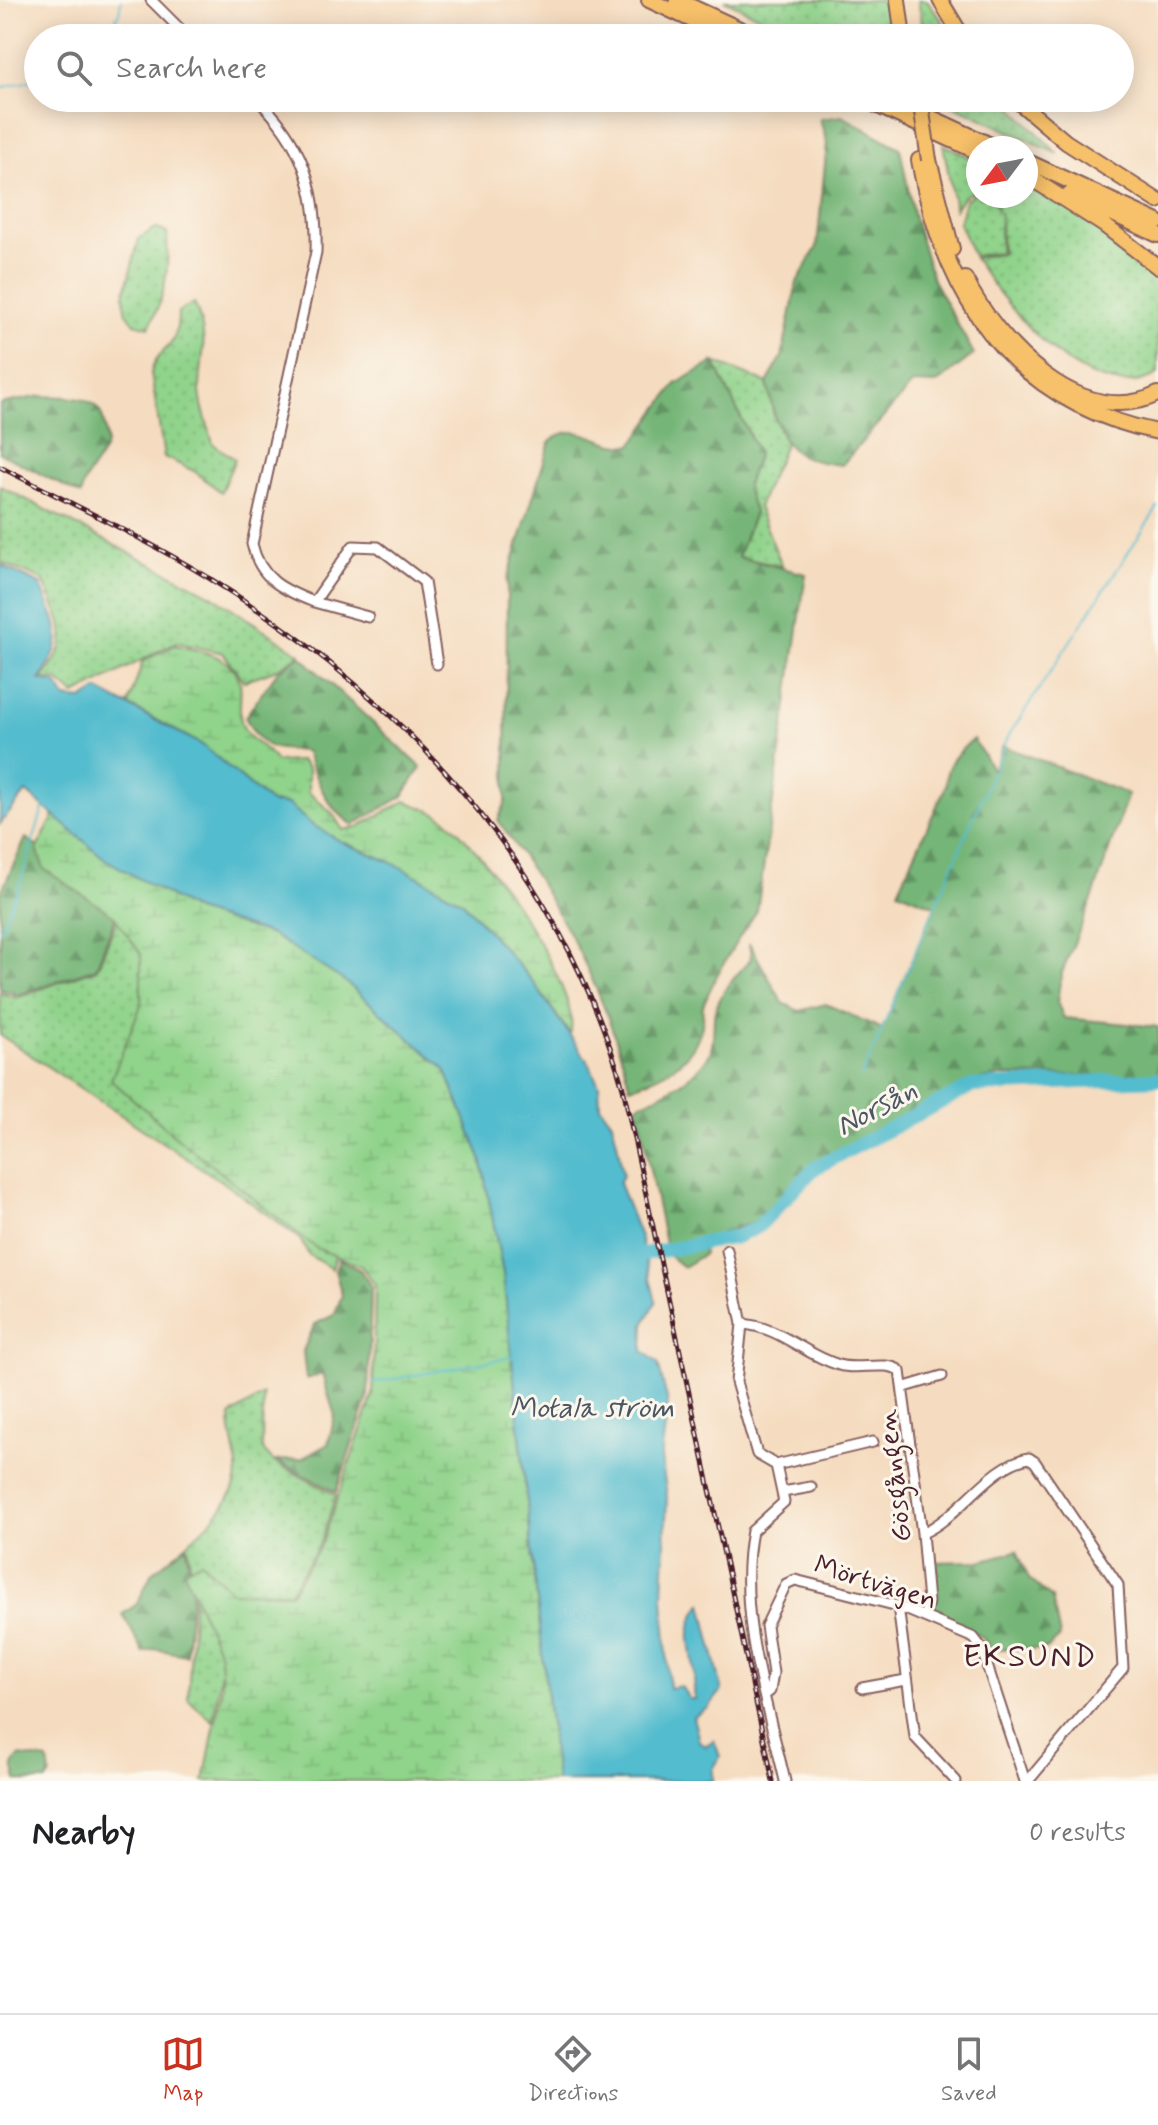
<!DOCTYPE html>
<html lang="en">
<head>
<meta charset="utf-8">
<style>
  :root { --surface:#fff; --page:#f2f2f2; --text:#202124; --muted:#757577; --line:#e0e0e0; --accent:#c8321e }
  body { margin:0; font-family:Mynerve,sans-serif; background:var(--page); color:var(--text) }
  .compass { position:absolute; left:966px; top:136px; width:72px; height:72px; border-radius:50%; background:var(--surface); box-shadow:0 4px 20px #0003; rotate:238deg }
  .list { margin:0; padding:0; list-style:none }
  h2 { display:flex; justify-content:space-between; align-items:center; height:104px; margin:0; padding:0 32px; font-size:34px }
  h2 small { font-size:26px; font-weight:400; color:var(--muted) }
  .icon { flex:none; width:44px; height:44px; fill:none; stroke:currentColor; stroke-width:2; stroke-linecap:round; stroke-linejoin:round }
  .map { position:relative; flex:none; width:1158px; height:1781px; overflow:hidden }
  .search { position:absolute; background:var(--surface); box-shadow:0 4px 20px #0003; left:24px; right:24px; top:24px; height:88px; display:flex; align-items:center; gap:20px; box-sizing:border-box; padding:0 28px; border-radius:44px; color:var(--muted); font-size:30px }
  .sheet { height:232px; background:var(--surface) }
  nav { display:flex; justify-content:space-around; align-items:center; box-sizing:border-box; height:112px; border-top:2px solid var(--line); background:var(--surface); font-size:22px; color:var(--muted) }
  nav a { display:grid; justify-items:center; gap:4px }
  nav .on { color:var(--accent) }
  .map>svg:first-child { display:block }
</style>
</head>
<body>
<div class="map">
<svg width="1158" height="1781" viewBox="0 0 1158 1781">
  <defs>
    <pattern id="grass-dots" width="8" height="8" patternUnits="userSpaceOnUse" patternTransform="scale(2)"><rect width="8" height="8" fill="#90d38b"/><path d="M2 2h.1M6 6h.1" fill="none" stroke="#7eb578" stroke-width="1.8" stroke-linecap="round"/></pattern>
    <pattern id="forest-firs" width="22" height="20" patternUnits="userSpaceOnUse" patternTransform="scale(2)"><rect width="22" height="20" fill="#74b577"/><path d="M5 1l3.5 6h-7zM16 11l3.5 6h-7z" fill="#619362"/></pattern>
    <pattern id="wetland-marsh" width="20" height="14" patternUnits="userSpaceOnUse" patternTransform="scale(2)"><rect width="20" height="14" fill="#90d38b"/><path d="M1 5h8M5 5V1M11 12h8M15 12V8" fill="none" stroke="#7eb578"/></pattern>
  </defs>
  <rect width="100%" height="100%" fill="#fbf7ec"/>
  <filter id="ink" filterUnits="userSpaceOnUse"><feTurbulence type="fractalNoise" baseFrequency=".0125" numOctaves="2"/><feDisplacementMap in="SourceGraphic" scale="16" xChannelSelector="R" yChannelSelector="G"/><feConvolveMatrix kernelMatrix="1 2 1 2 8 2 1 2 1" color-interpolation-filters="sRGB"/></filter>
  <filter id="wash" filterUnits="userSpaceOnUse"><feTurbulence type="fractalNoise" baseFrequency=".006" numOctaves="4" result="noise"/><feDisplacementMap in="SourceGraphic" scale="32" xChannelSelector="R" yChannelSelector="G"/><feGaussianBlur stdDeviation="1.8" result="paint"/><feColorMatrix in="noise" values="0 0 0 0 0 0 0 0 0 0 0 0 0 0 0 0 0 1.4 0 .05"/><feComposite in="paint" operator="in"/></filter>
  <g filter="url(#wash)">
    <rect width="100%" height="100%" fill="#f5dcc0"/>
    <path fill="url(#grass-dots)" stroke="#6d795b" stroke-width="2" d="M 724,0 L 890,0 L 895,38 L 805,38 Z
      M 918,0 L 927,0 L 955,38 L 925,38 Z
      M 938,98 L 1003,98 L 1058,154 Z
      M 943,144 L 978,161 L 978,188 L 963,197 L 955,209 Z
      M 1026,184 L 1059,200 L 1150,270 L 1158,282 L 1158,374 C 1087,413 1008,308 974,258 L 1002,253 L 1000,212 L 1000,252 L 973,256 L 959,223 L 965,200 L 978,191 L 978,196 L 991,197 L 998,211 L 993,196 L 1026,196 Z
      M 155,228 L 167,233 C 169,269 166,295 149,327 L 134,323 L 125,310 L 124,295 L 139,239 Z
      M 194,303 C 210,339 201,353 200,389 C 200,406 209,427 213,444 L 235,459 L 221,492 L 194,471 L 164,457 L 151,373 C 158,343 178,356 178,312 Z
      M 714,362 L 767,383 L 774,416 L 785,444 L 758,507 L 782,566 L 738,557 L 754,513 L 746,487 L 758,453 Z
      M 0,486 L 212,595 L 300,654 L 277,669 L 244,681 L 223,653 L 176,642 L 75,695 L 57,680 L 42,679 C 76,637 62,626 43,580 L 0,562 Z
      M 120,912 L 345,1226 L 332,1269 L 309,1255 L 300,1239 L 230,1187 L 0,1035 L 0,992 L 16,998 L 97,969 Z
      M 263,1395 L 262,1449 L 274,1462 L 336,1495 L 321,1542 L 290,1592 L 247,1591 L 226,1642 L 213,1721 L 188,1699 L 194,1591 L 187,1544 C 209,1523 240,1498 237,1466 C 236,1448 230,1437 230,1416 Z"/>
    <path fill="url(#forest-firs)" stroke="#5f6a51" stroke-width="2" d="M 842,116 L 900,148 L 914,218 L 933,280 L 974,354 L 936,384 L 913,383 L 842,465 C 781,460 779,436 767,383 L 782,357 L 797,282 L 817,247 L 827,143 L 820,119 Z
      M 714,362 L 758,453 L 746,487 L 754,512 L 738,557 L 806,574 L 757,911 C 736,941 718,970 704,1003 C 700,1010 704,1013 703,1020 C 697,1060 664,1076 630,1087 C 603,982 559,909 498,820 L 506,802 L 507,581 L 550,442 C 576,416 602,450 632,445 L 676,384 Z
      M 41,396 C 66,398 100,393 104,424 C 105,429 107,439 106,444 C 101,463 83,474 81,495 L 0,453 L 0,404 Z
      M 300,656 L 421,767 L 403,796 L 353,825 C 324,805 318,781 305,751 C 267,748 264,751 245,717 L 278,671 Z
      M 973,739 L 993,770 L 1003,746 L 1128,794 L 1093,897 L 1061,975 L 1057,1002 L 1064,1018 L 1158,1027 L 1158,1075 L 999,1076 L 968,1082 L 814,1163 L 763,1219 L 701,1240 L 704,1254 L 683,1267 L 667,1254 L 637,1105 C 660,1096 696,1078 709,1055 C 716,1041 712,1025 715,1011 C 720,993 738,973 751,959 L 749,943 L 783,1003 L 799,1011 L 826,1004 L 882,1029 L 935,906 L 898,891 L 946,786 C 944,764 958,753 973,739 Z
      M 26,838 L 118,910 L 96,968 L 18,995 L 0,989 L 0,894 Z
      M 339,1259 L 360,1270 L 371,1287 L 368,1397 L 336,1492 L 276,1461 L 301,1459 L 328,1444 L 335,1416 L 322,1374 L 306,1379 L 303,1351 L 315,1324 L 334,1315 L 342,1295 L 335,1271 Z
      M 186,1545 L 192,1590 L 186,1655 L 155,1649 L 143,1652 L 123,1614 L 137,1604 L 152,1573 Z
      M 1017,1551 L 1029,1579 L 1052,1598 L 1060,1637 L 1047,1649 L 991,1649 L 982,1637 L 932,1613 L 932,1562 L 980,1561 Z
      M 19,1756 L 48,1760 L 50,1774 L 46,1781 L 17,1781 L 13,1765 Z"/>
    <path fill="url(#wetland-marsh)" stroke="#6d795b" stroke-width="2" d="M 175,645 C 199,651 233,654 240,683 C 242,695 238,709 241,721 C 246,741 267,746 276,762 L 301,761 L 308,769 L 308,792 L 332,813 L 343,830 L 358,827 L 405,801 C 417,806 434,810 444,818 C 479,844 585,993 570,1034 L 533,982 L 463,902 L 395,864 L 342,842 L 311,824 L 288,804 L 271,803 L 201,744 L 128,705 L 143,661 Z
      M 55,814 L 105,859 L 196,911 L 272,935 L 346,982 L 445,1069 L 481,1158 L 503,1273 L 556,1781 L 204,1781 L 222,1686 L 220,1655 L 184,1571 L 201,1561 L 232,1592 L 291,1593 L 322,1543 L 373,1395 L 375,1285 L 361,1266 L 316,1248 L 181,1141 L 111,1080 L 141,1005 L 141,954 L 113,915 L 44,869 L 37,848 Z"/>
    <path fill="#52bcce" stroke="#4e6e7c" stroke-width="2" d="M 0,565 L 40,584 C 59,631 68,636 40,680 L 56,683 L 65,698 L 82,700 L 98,690 L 201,744 L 271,803 L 288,804 L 311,824 L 342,842 L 395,864 L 463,902 L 533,982 L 587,1060 L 599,1085 L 600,1106 L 612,1122 L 617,1142 L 623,1175 L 619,1183 L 640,1237 L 656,1302 L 644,1324 L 643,1351 L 658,1363 L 668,1403 L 661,1458 L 667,1495 L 663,1597 L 669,1688 L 681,1686 L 689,1699 L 695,1699 C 693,1690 695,1681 694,1672 C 692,1641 682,1633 702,1603 L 722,1690 L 708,1708 L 693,1717 L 699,1741 L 705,1746 L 714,1740 L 720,1757 L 713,1769 L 713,1781 L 556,1781 L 503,1273 L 481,1158 L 445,1069 L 346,982 L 272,935 L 196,911 L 105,859 L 26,792 L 0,824 Z"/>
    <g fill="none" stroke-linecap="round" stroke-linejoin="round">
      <path stroke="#52bcce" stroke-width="2" d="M 106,38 L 119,13 L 121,0
        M 0,88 L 38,79
        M 0,930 L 19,887 L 44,805
        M 861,1078 L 1009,735 L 1158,507
        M 373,1383 L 512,1357"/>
      <path stroke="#52bcce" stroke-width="14" d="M 644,1254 L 736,1237 L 758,1227 L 815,1168 L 972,1086 L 1158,1079"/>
    </g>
  </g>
  <g filter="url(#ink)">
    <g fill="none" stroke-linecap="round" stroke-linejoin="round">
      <g stroke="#86615f" stroke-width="13">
        <path id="minor" d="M 151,0 L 189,38
          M 256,98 C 302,140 318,191 316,252 L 252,544 C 260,579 283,590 314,602
          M 368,617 L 314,602 L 353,546 L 378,547 L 424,582 L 437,664
          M 727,1250 L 742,1324 L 736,1382 L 757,1454 L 776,1465
          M 742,1324 C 781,1327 802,1354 839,1365 C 857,1371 887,1360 900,1371 L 922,1533 L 928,1602 L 925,1615
          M 905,1387 L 942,1376
          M 776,1465 L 784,1502 L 752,1531 C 736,1613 767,1702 785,1781
          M 776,1465 L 873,1442
          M 783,1492 L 811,1487
          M 922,1533 C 959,1518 990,1464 1029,1458 L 1035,1462 L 1118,1585 L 1123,1668 L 1028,1781
          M 898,1606 L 915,1737 L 956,1781
          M 862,1688 L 906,1680
          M 766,1694 L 770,1691 L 773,1673 L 766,1626 L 786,1584 L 795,1580 L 898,1606 L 974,1638 L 981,1647 L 1025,1781"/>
      </g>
      <g stroke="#86615f" stroke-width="18">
        <path id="highway" d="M 649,0 L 730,38
          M 677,0 L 759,38
          M 898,0 L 903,38
          M 940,0 L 963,38
          M 861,98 L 978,152
          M 889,98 L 997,148
          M 1014,98 L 1066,142 L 1158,201
          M 919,160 C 944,299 1014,403 1158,432
          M 929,160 L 952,249
          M 1026,161 L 1158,222
          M 1026,175 L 1104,225 L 1158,267
          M 1070,194 L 1158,235
          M 965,279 C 997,342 1080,432 1158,394"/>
      </g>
      <use href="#minor" stroke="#fff" stroke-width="9"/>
      <use href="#highway" stroke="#f7c06b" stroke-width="14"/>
      <g stroke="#4a1f2b" stroke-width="5">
        <path id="rail" d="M 0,467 C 70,503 142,537 209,578 C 403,698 559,865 623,1088 L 773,1781"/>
      </g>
      <use href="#rail" stroke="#fbf7ec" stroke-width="2" stroke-dasharray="6" stroke-linecap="butt"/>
      <g stroke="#86615f" stroke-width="18" stroke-linecap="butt">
        <path id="highway-bridge" d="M 920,98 L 929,160"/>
      </g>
      <use href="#highway-bridge" stroke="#f7c06b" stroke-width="14"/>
    </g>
  </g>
  <g text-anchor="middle" stroke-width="6" stroke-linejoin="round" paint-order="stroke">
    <g font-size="28" fill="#4a1f2b" stroke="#fbf7ec">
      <text transform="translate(893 1476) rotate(-97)" y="10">Gösgången</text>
      <text transform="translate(876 1581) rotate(17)" y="10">Mörtvägen</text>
    </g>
    <g font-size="30" font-style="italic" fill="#4d5664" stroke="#fbf7ec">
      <text transform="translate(876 1107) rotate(-28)" y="10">Norsån</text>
      <text x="592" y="1417">Motala ström</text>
    </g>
    <g font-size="32" letter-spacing="2" fill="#4a1f2b" stroke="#fbf7ec">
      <text x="1030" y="1666">EKSUND</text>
    </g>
  </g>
</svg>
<svg class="compass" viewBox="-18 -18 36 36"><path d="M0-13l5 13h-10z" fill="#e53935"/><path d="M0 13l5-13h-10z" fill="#757577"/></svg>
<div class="search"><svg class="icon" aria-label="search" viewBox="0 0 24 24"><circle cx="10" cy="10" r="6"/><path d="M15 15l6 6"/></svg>Search here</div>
</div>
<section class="sheet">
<h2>Nearby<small>0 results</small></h2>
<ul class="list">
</ul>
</section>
<nav>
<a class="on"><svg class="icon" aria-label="map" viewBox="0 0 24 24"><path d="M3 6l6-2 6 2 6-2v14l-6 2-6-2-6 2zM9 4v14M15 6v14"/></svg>Map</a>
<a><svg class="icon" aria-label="directions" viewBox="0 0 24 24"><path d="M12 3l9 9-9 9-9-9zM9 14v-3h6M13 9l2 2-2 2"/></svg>Directions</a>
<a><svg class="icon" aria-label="saved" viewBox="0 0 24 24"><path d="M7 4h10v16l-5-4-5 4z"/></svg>Saved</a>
</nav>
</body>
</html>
